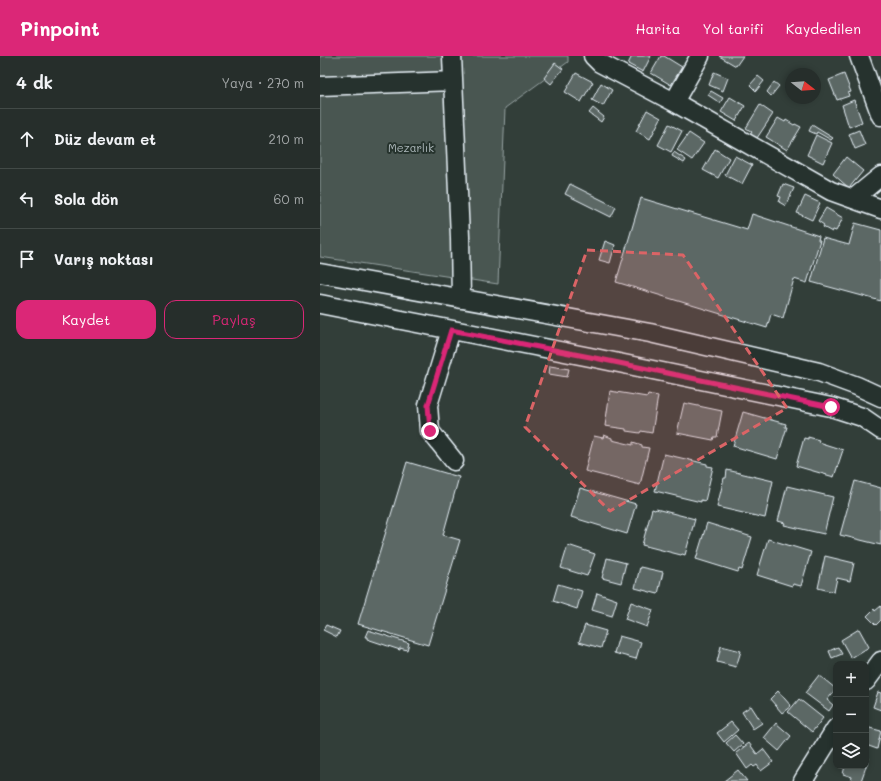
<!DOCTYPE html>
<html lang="tr">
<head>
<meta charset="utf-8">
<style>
  :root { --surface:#262e2b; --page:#323a37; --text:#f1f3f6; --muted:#a4a8a9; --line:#424a47; --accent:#db2777 }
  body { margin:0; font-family:Mali,sans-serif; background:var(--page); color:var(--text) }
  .controls { position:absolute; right:12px; bottom:12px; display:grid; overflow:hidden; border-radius:8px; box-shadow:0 2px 6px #0003 }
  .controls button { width:36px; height:36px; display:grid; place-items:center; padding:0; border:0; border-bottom:1px solid var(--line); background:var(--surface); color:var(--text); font:20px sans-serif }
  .compass { position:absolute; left:465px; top:12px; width:36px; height:36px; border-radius:50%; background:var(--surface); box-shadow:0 2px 6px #0003; rotate:107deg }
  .stop { position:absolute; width:12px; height:12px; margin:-9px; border:3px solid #db2777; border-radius:50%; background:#fff }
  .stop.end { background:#db2777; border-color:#fff; box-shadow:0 1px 4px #0008 }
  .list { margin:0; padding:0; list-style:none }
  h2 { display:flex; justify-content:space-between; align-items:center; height:52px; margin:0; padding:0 16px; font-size:17px }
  h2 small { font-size:13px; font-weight:400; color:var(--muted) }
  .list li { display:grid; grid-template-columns:26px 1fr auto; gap:12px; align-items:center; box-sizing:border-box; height:60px; padding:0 16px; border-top:1px solid var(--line) }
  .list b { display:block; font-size:15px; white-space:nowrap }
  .list em { font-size:13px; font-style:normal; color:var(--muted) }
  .actions { display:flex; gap:8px; padding:12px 16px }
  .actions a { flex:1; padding:9px 0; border:1px solid var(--accent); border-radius:12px; text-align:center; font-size:14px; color:var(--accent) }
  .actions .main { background:var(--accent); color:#fff }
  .icon { flex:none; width:22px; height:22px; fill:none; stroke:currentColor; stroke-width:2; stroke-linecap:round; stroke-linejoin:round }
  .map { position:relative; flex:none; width:561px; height:725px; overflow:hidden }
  header { display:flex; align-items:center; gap:24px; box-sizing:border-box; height:56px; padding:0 20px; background:var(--accent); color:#fff }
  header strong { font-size:19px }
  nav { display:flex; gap:22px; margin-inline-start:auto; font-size:14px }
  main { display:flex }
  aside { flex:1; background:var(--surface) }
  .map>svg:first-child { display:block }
</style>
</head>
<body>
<header>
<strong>Pinpoint</strong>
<nav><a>Harita</a><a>Yol tarifi</a><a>Kaydedilen</a></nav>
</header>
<main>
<aside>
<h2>4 dk<small>Yaya · 270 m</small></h2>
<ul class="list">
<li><svg class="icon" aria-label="ahead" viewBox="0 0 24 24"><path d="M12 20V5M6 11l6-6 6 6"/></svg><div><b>Düz devam et</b></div><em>210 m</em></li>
<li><svg class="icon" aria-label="left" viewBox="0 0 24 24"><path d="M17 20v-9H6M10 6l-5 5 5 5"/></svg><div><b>Sola dön</b></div><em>60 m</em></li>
<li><svg class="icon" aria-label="arrive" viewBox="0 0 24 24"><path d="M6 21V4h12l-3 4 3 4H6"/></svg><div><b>Varış noktası</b></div></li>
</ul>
<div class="actions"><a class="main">Kaydet</a><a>Paylaş</a></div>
</aside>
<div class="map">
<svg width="561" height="725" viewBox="0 0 561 725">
  <rect width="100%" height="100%" fill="#323e39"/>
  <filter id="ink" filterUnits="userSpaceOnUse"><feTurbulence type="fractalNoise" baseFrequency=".025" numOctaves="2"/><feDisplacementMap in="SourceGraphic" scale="8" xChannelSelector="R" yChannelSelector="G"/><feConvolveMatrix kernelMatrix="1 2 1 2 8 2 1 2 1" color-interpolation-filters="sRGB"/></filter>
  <g filter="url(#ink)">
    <path fill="#495651" stroke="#98a4a4" d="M 0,0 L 248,0 L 248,6 L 185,52 L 178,228 L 0,201 Z"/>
    <path fill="#5c6865" stroke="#e8f1f8" d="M 312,0 L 331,0 L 323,16 L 308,8 Z
      M 341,0 L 344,0 L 362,11 L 351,29 L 331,17 Z
      M 399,0 L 423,0 L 416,10 Z
      M 235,7 L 243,13 L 231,28 L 224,22 Z
      M 394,16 L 408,22 L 403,35 L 389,29 Z
      M 256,17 L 273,26 L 261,46 L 245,36 Z
      M 524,18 L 531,36 L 528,37 L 529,40 L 517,44 L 509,24 Z
      M 438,20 L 444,25 L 436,35 L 430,29 Z
      M 454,26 L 459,30 L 451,40 L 447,36 Z
      M 281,27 L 292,34 L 283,50 L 272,44 Z
      M 391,35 L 403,42 L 400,47 L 388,39 Z
      M 410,41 L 425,50 L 416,65 L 401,56 Z
      M 534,44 L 542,66 L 529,71 L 522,49 Z
      M 440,49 L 453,58 L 437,82 L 435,81 L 431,86 L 427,83 L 432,76 L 426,72 Z
      M 273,52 L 284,61 L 281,66 L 269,57 Z
      M 327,54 L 341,62 L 330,83 L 316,75 Z
      M 458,62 L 465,66 L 466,64 L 474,69 L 475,68 L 481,71 L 467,94 L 446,81 Z
      M 349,68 L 362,75 L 351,96 L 338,89 Z
      M 492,69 L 513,82 L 511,84 L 497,76 L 496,78 L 489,75 Z
      M 539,74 L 545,89 L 535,93 L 529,78 Z
      M 369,77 L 384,87 L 372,104 L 357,94 Z
      M 496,79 L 512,87 L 503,107 L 487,99 Z
      M 395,93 L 409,102 L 398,122 L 383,114 Z
      M 354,96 L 366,104 L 364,107 L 352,100 Z
      M 415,100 L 432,109 L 422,128 L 405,119 Z
      M 526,101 L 543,115 L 529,132 L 513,118 Z
      M 250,128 L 296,151 L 291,161 L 245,138 Z
      M 463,128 L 474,132 L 466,150 L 459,146 L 461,141 L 458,140 Z
      M 485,140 L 500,147 L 492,164 L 477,157 Z
      M 321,142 L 427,174 L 432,158 L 499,180 L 498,184 L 500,184 L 487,227 L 474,223 L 463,262 L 451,258 L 447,272 L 296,226 Z
      M 506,152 L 523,162 L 516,175 L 513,174 L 512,176 L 503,171 L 504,169 L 498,165 Z
      M 535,167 L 561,174 L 561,245 L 491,226 L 503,182 L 529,189 Z
      M 285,185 L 295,189 L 290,207 L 279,204 Z
      M 230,310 L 249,313 L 247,321 L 229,318 Z
      M 290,335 L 327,341 L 328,338 L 338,340 L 332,377 L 321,375 L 320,377 L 306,375 L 306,373 L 285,370 Z
      M 364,347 L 402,355 L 397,381 L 394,381 L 393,384 L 357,377 Z
      M 423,356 L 466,368 L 465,371 L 467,371 L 457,403 L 413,390 Z
      M 284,379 L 292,382 L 292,384 L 313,389 L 313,386 L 322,389 L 322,391 L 329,392 L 320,429 L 265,415 L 274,380 L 283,382 Z
      M 488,381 L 499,384 L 498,386 L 523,394 L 514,421 L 476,410 L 484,382 L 488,383 Z
      M 344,398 L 387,408 L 387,410 L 393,411 L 385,445 L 381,444 L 381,446 L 335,435 Z
      M 87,406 L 139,421 L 123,479 L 140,484 L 108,589 L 38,568 Z
      M 407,414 L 453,425 L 445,462 L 397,451 L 404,422 L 406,422 Z
      M 535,425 L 561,432 L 561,489 L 520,479 Z
      M 467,430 L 513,441 L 504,478 L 464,469 L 465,467 L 458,465 Z
      M 260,432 L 316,448 L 307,478 L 251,461 Z
      M 332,453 L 335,454 L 336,453 L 375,463 L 365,499 L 362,498 L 361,499 L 322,489 Z
      M 387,467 L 432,481 L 422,514 L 419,513 L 418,516 L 376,503 Z
      M 448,483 L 491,496 L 481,530 L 473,528 L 472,530 L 437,519 Z
      M 248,489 L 275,498 L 267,520 L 241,512 Z
      M 505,500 L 534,507 L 530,525 L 517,522 L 514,536 L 498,532 Z
      M 287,502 L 306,507 L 301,527 L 282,522 Z
      M 320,511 L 343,516 L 338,538 L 315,532 Z
      M 238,528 L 262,535 L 257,553 L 233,545 Z
      M 277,537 L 297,544 L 292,560 L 272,554 Z
      M 311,546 L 333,554 L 327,571 L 305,563 Z
      M 561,550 L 561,564 L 556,569 L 547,560 L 554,553 L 555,555 Z
      M 6,569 L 20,575 L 17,581 L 3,574 Z
      M 265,569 L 286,575 L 281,592 L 259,586 Z
      M 539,573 L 549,591 L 531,602 L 521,584 Z
      M 48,574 L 89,587 L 87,594 L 80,592 L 80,594 L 47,583 L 47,581 L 45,581 Z
      M 299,580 L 321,586 L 316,603 L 294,597 Z
      M 401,590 L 421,595 L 416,611 L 397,606 Z
      M 518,591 L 522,598 L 512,602 L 509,595 Z
      M 499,619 L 516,633 L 507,644 L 513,649 L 509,655 L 485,637 Z
      M 458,635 L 471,650 L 462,657 L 450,643 Z
      M 558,636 L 561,637 L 561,654 L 553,651 Z
      M 479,643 L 503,662 L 492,676 L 468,656 Z
      M 431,650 L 442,667 L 433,673 L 422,656 Z
      M 411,666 L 418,674 L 404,686 L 397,677 Z
      M 456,667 L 471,680 L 459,695 L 444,682 Z
      M 546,671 L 561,675 L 557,693 L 546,689 Z
      M 415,679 L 423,688 L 414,696 L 406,687 Z
      M 429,687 L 437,698 L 443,693 L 453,706 L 441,715 L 437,709 L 434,711 L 432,709 L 427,713 L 416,697 Z
      M 546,701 L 549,702 L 541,725 L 531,725 L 532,721 L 523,718 L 525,710 L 546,710 Z
      M 418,714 L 427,725 L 404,725 Z"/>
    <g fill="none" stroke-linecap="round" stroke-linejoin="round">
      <g stroke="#e8f1f8" stroke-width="21">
        <path id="minor" d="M 132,0 L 140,181 L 141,243
          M 273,0 L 280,7 L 354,46 L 511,135 L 561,153
          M 539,0 L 561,60
          M 0,30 L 133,25
          M 354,46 L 380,0
          M 533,143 L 561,120
          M 0,217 L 330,277 L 499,316 L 537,330 L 561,341
          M 0,248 L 270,301 L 511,351 L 542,361 L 561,374
          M 131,274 L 108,349 L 110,375 L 134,405
          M 546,625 L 561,605
          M 483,725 L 516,672"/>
      </g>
      <use href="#minor" stroke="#26332d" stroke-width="18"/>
    </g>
  </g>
  <g fill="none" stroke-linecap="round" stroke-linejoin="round" filter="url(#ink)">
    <path stroke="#db2777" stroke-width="5" d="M 110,375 L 108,349 L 131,274 L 270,301 L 511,351"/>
  </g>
  <path fill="#db6466" fill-opacity="0.2" stroke="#db6466" stroke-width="3" stroke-dasharray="8 5" stroke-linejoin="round" d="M 267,194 L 363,199 L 467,352 L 290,455 L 205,371 Z"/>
  <g text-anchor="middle" stroke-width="4" stroke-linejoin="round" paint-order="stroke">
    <g font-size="11" fill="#b0bbbe" stroke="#26332d">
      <text x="91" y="96">Mezarlık</text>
    </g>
  </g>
</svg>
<div class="controls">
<button>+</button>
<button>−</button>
<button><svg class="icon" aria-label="layers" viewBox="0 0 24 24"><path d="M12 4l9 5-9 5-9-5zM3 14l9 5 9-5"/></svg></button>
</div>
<svg class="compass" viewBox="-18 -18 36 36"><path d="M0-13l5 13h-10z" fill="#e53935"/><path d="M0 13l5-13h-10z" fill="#a4a8a9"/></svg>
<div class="stop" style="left:511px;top:351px"></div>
<div class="stop end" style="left:110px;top:375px"></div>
</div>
</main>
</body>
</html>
